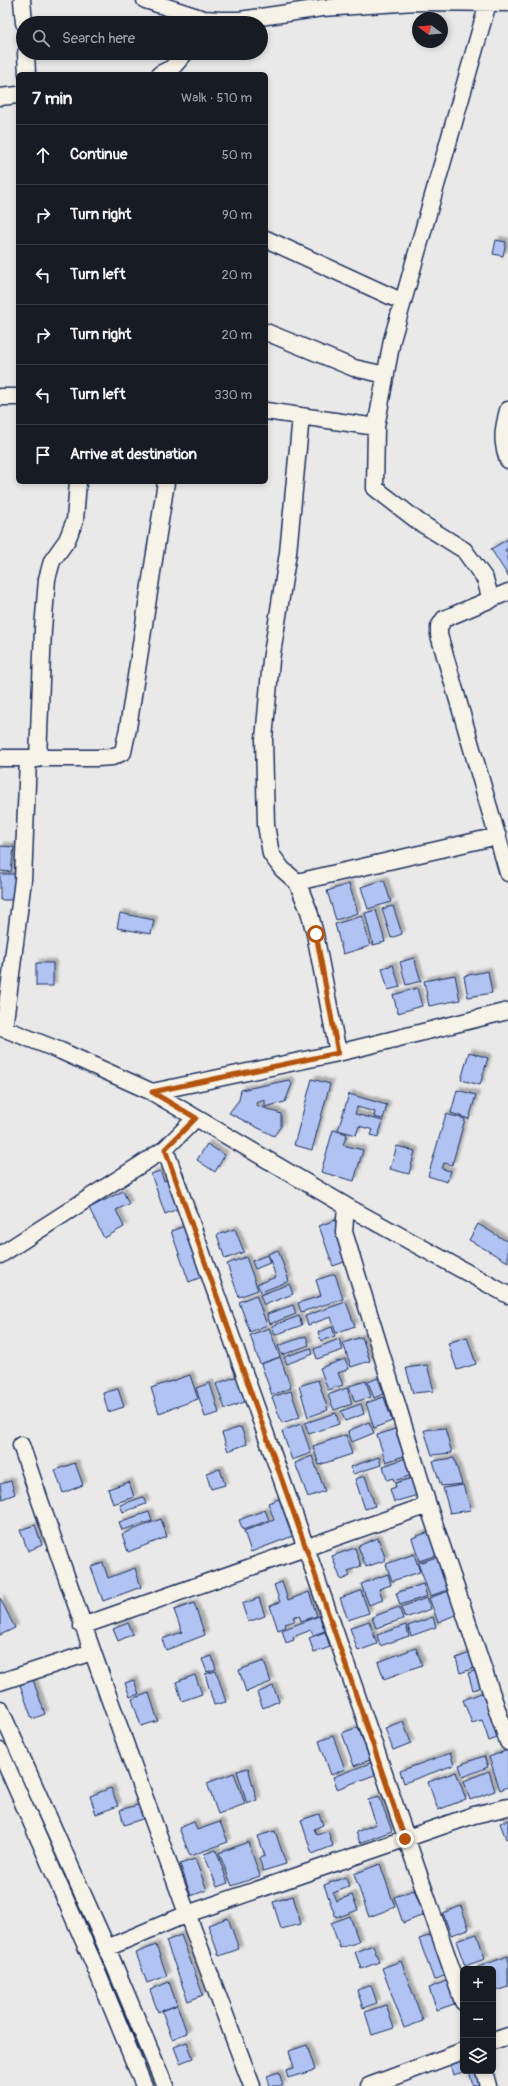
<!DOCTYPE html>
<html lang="en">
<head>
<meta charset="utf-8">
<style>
  :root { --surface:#171b24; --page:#242831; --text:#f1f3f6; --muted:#9ea1a6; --line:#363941 }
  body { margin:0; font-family:Pangolin,sans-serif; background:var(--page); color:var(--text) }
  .controls { position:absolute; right:12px; bottom:12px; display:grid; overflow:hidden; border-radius:6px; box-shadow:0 2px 6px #0003 }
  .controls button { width:36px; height:36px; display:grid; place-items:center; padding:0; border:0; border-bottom:1px solid var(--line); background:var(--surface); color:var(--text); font:20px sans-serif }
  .compass { position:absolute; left:412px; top:12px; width:36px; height:36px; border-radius:50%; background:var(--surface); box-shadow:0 2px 6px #0003; rotate:286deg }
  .stop { position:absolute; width:12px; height:12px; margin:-9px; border:3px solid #b45309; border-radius:50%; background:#fff }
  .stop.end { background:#b45309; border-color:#fff; box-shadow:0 1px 4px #0008 }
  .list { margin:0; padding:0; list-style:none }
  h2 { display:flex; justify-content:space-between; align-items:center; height:52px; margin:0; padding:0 16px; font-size:17px }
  h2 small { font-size:13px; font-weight:400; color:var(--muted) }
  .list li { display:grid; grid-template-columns:26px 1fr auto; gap:12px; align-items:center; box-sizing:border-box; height:60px; padding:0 16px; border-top:1px solid var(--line) }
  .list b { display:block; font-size:15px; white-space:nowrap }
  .list em { font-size:13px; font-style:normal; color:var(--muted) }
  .icon { flex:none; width:22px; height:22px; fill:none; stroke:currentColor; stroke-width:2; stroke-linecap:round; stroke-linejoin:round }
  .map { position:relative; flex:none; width:508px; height:2086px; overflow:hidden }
  .search { position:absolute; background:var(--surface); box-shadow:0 2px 6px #0003; left:16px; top:16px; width:252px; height:44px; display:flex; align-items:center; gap:10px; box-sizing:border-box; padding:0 14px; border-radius:22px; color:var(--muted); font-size:15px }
  .panel { position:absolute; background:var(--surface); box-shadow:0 2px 6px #0003; left:16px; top:72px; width:252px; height:412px; border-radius:6px }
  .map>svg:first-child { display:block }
</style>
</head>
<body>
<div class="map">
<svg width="508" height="2086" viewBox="0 0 508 2086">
  <defs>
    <filter id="shadow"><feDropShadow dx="3.5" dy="-3.5" stdDeviation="1" flood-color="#0004"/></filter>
  </defs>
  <rect width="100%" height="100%" fill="#e9e9ea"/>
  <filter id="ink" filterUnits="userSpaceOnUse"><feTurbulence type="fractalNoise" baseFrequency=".025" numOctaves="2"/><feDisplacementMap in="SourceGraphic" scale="8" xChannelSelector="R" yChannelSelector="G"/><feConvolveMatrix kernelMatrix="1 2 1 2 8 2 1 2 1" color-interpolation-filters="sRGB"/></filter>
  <g filter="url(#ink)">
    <path fill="#b0c3f2" stroke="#1b2f5e" filter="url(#shadow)" d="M 496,240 L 506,242 L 503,256 L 493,254 Z
      M 508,539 L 508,548 L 505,550 L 508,554 L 508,576 L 491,549 Z
      M 0,846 L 14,847 L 11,872 L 0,871 Z
      M 0,874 L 17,874 L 17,900 L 0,900 Z
      M 384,880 L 391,902 L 368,909 L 361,887 Z
      M 349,884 L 358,913 L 336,920 L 327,891 Z
      M 393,906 L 402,934 L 391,938 L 382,909 Z
      M 376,910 L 385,942 L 373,945 L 365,913 Z
      M 120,913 L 154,920 L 151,934 L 117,928 Z
      M 362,916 L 370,946 L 343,954 L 335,924 Z
      M 414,958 L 421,981 L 406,985 L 400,962 Z
      M 36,963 L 53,963 L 53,986 L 36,986 Z
      M 393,965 L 400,987 L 388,990 L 382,968 Z
      M 488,971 L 492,993 L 468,997 L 464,976 Z
      M 455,975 L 460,1000 L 429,1006 L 424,981 Z
      M 417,988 L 422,1006 L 398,1013 L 393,995 Z
      M 469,1052 L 488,1058 L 480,1085 L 461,1080 Z
      M 312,1079 L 330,1084 L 312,1150 L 294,1145 Z
      M 289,1080 L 292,1084 L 285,1102 L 265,1107 L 265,1100 L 256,1103 L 256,1105 L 281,1114 L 281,1126 L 274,1136 L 229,1113 L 239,1100 L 241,1090 Z
      M 457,1090 L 476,1095 L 469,1119 L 451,1113 Z
      M 349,1094 L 387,1105 L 383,1119 L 374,1117 L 375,1112 L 357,1107 L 355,1114 L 383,1121 L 378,1137 L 371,1135 L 373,1130 L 359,1126 L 356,1135 L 338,1130 Z
      M 446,1114 L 465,1119 L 452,1165 L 444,1163 L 442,1169 L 451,1171 L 447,1182 L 428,1176 Z
      M 333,1130 L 347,1134 L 343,1145 L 363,1150 L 354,1181 L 321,1172 Z
      M 207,1144 L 225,1155 L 215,1172 L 197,1160 Z
      M 397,1146 L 415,1151 L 409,1174 L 390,1169 Z
      M 160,1171 L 164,1181 L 172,1178 L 183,1207 L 165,1214 L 151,1174 Z
      M 123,1191 L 129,1204 L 116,1210 L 124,1227 L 104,1238 L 89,1208 Z
      M 338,1219 L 353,1259 L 333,1266 L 319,1226 Z
      M 478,1224 L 508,1242 L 508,1262 L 469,1240 Z
      M 185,1226 L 204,1276 L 189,1282 L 171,1231 Z
      M 235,1229 L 244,1252 L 225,1259 L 217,1235 Z
      M 278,1250 L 289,1281 L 261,1292 L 257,1284 L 276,1277 L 268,1254 Z
      M 267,1255 L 270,1263 L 255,1269 L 252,1261 Z
      M 246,1257 L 258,1290 L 239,1297 L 227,1264 Z
      M 335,1274 L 343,1299 L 301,1312 L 298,1303 L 321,1296 L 316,1280 Z
      M 289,1284 L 293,1294 L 264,1305 L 260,1295 Z
      M 256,1295 L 267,1325 L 250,1332 L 239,1302 Z
      M 346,1302 L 355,1326 L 336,1333 L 331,1317 L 308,1325 L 305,1316 Z
      M 293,1305 L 296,1314 L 270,1324 L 267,1314 Z
      M 299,1316 L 302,1325 L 275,1335 L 272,1326 Z
      M 332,1327 L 335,1336 L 321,1341 L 318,1332 Z
      M 269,1328 L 280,1357 L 260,1364 L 250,1335 Z
      M 306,1336 L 309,1345 L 282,1355 L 278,1346 Z
      M 362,1337 L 370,1361 L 351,1367 L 343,1343 Z
      M 467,1337 L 476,1364 L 457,1370 L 448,1343 Z
      M 339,1339 L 343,1350 L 317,1359 L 314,1349 Z
      M 311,1348 L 313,1354 L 287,1364 L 284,1357 Z
      M 280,1357 L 291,1388 L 272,1395 L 261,1364 Z
      M 345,1359 L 349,1369 L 338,1373 L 343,1385 L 328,1390 L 320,1368 Z
      M 427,1365 L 434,1391 L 413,1393 L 406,1368 Z
      M 190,1375 L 198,1399 L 159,1413 L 151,1388 Z
      M 238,1376 L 247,1401 L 225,1409 L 216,1384 Z
      M 378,1378 L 384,1394 L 374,1398 L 368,1382 Z
      M 318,1380 L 328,1410 L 308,1417 L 299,1386 Z
      M 366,1381 L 371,1397 L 355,1402 L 349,1386 Z
      M 210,1383 L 219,1413 L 205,1417 L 196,1388 Z
      M 347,1388 L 352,1404 L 334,1410 L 328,1395 Z
      M 118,1389 L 124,1407 L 108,1412 L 103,1393 Z
      M 291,1391 L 300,1417 L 282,1423 L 272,1397 Z
      M 384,1397 L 392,1421 L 374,1428 L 366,1403 Z
      M 361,1404 L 364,1414 L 345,1421 L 341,1411 Z
      M 336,1413 L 339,1424 L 309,1434 L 305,1423 Z
      M 369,1422 L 374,1433 L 352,1442 L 348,1431 Z
      M 301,1424 L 311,1453 L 292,1460 L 282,1431 Z
      M 241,1427 L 247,1444 L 228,1451 L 222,1433 Z
      M 445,1428 L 452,1453 L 432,1455 L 424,1430 Z
      M 395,1429 L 404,1456 L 386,1462 L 377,1435 Z
      M 346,1435 L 352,1454 L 319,1465 L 313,1446 Z
      M 312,1456 L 325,1491 L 308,1497 L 295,1463 Z
      M 379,1457 L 381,1465 L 353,1474 L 350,1467 Z
      M 409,1457 L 415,1474 L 394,1481 L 393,1478 L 387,1480 L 383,1466 Z
      M 454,1458 L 462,1484 L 441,1486 L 433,1461 Z
      M 75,1463 L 83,1485 L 63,1493 L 55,1470 Z
      M 220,1469 L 225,1485 L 211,1489 L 206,1473 Z
      M 365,1476 L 375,1506 L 365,1509 L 355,1479 Z
      M 416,1477 L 421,1494 L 394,1502 L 390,1489 L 396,1487 L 395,1483 Z
      M 11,1481 L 15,1494 L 2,1499 L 0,1484 Z
      M 129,1482 L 134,1497 L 113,1504 L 108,1489 Z
      M 463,1485 L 471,1510 L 450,1513 L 443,1488 Z
      M 143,1497 L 146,1504 L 123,1512 L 120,1505 Z
      M 279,1499 L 293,1536 L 251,1552 L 244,1531 L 274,1520 L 268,1503 Z
      M 265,1510 L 269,1520 L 243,1530 L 239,1520 Z
      M 149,1512 L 152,1521 L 122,1530 L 119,1522 Z
      M 161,1519 L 167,1537 L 128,1552 L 122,1534 Z
      M 35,1525 L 42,1545 L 28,1551 L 20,1530 Z
      M 429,1532 L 437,1555 L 419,1561 L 412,1538 Z
      M 378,1538 L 386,1560 L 366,1567 L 358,1546 Z
      M 355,1548 L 361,1566 L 348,1571 L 350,1576 L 341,1580 L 332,1556 Z
      M 414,1554 L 420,1572 L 392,1581 L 386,1564 Z
      M 437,1557 L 448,1590 L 430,1596 L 418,1563 Z
      M 103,1563 L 108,1578 L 135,1568 L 141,1587 L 103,1601 L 91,1567 Z
      M 388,1574 L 391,1585 L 379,1589 L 383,1600 L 369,1605 L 361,1584 Z
      M 282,1582 L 288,1600 L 309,1592 L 317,1616 L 301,1621 L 299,1615 L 293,1617 L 295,1621 L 285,1624 L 286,1627 L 278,1630 L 270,1606 L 280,1602 L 274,1585 Z
      M 423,1584 L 427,1596 L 400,1605 L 396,1593 Z
      M 361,1591 L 369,1613 L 348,1620 L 340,1598 Z
      M 449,1591 L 458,1614 L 438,1622 L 429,1598 Z
      M 0,1598 L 15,1628 L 0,1635 Z
      M 259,1598 L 265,1616 L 248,1622 L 242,1604 Z
      M 427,1598 L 431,1609 L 405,1618 L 401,1607 Z
      M 194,1603 L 205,1635 L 166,1650 L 162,1639 L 182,1632 L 174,1610 Z
      M 399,1607 L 403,1619 L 376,1628 L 372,1617 Z
      M 319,1616 L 325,1631 L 313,1635 L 311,1630 L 293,1637 L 294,1640 L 286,1643 L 282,1630 Z
      M 433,1617 L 436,1627 L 411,1636 L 408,1626 Z
      M 369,1621 L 377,1644 L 358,1651 L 350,1628 Z
      M 128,1623 L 133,1634 L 118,1641 L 113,1629 Z
      M 406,1625 L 409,1636 L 380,1646 L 377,1635 Z
      M 325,1632 L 330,1647 L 314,1653 L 309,1638 Z
      M 416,1648 L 422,1665 L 384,1679 L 378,1662 Z
      M 473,1652 L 478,1667 L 460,1673 L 456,1658 Z
      M 212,1656 L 216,1669 L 207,1672 L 202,1659 Z
      M 264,1661 L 271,1682 L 246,1692 L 239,1670 Z
      M 483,1668 L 488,1685 L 473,1690 L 468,1673 Z
      M 216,1671 L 226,1702 L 214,1705 L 205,1674 Z
      M 195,1675 L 202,1694 L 182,1701 L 176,1682 Z
      M 32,1677 L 45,1714 L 32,1719 L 19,1682 Z
      M 134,1680 L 139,1694 L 130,1697 L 125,1683 Z
      M 273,1686 L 279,1701 L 263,1708 L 257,1693 Z
      M 484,1692 L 500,1737 L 489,1741 L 482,1720 L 472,1723 L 463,1700 Z
      M 149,1693 L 158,1721 L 141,1726 L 132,1699 Z
      M 403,1721 L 411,1743 L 393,1750 L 385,1728 Z
      M 358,1727 L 370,1760 L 354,1766 L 342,1733 Z
      M 333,1736 L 345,1769 L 331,1775 L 319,1741 Z
      M 508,1750 L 508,1787 L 500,1790 L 489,1757 Z
      M 450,1753 L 454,1765 L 404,1783 L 400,1771 Z
      M 484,1756 L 488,1767 L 463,1777 L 459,1765 Z
      M 373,1762 L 377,1774 L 337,1789 L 333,1777 Z
      M 248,1768 L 257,1800 L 247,1804 L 237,1771 Z
      M 489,1771 L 495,1791 L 470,1800 L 464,1781 Z
      M 456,1772 L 466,1799 L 438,1810 L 428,1782 Z
      M 234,1773 L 245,1804 L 218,1814 L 207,1783 Z
      M 111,1788 L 118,1806 L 96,1814 L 90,1796 Z
      M 379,1796 L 392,1831 L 360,1843 L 356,1832 L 376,1824 L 368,1800 Z
      M 141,1804 L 145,1818 L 124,1825 L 120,1810 Z
      M 319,1814 L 323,1825 L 314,1829 L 317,1835 L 328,1831 L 333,1846 L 312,1854 L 301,1820 Z
      M 508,1820 L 508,1838 L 506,1839 L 500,1823 Z
      M 194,1822 L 197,1830 L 220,1822 L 228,1842 L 190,1856 L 179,1828 Z
      M 275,1831 L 286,1864 L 263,1871 L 259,1858 L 265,1856 L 258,1836 Z
      M 248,1842 L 260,1876 L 232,1886 L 219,1853 Z
      M 216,1850 L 228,1883 L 217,1887 L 204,1854 Z
      M 195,1859 L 207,1890 L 191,1896 L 180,1864 Z
      M 380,1864 L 395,1907 L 369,1917 L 354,1874 Z
      M 346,1877 L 349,1887 L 333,1893 L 336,1901 L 352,1895 L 358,1910 L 336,1918 L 324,1885 Z
      M 414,1890 L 424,1915 L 403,1923 L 394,1897 Z
      M 293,1896 L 301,1924 L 281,1929 L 273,1902 Z
      M 461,1906 L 469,1929 L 451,1935 L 443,1913 Z
      M 350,1916 L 359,1942 L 340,1948 L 331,1923 Z
      M 228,1918 L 239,1949 L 219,1956 L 208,1925 Z
      M 435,1934 L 449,1974 L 434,1980 L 419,1939 Z
      M 477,1934 L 485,1959 L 465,1966 L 456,1941 Z
      M 181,1935 L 203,1995 L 188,2001 L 166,1941 Z
      M 156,1945 L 167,1976 L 147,1983 L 136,1953 Z
      M 373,1945 L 379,1962 L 361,1969 L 355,1952 Z
      M 508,1956 L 508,1987 L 493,1992 L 493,1969 L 473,1969 Z
      M 401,1961 L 423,2021 L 404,2028 L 382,1968 Z
      M 449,1980 L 457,2003 L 437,2010 L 429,1988 Z
      M 169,1982 L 177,2005 L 158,2012 L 150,1990 Z
      M 371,1985 L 377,2003 L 363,2008 L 357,1990 Z
      M 177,2005 L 187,2033 L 172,2039 L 162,2011 Z
      M 386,2005 L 394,2028 L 372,2035 L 365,2012 Z
      M 187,2042 L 193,2058 L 180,2063 L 174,2047 Z
      M 307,2045 L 315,2070 L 288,2078 L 286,2070 L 294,2068 L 289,2051 Z
      M 463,2060 L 463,2071 L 467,2071 L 453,2075 L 450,2064 Z
      M 469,2071 L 477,2071 L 481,2086 L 473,2086 Z
      M 279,2072 L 283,2086 L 270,2086 L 267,2076 Z"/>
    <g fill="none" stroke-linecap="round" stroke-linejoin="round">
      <g stroke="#1b2f5e" stroke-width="19">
        <path id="street" d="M 22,0 L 24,23
          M 145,0 L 204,19 L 221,20 L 240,20 L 322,8 L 416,2 L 508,3
          M 488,3 L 392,340 L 376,427 L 375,488 L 419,522 L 464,550 L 485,579 L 491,600
          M 26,53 L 27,74
          M 160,74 L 172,68 L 185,53
          M 0,97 L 18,95
          M 266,239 L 403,302
          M 266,332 L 354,368 L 386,375
          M 0,397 L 18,397
          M 508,410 C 503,430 501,440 508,460
          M 266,411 L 376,427
          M 301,416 L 288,553 L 271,660 L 264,739 L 266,825 L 271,854 L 282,869 L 297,882 L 309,911 L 315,934 L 338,1053
          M 508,592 L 444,619 L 439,627 L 439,635 L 508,873
          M 0,758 L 97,758 L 112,757 L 123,752 L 128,728 L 166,482
          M 38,759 L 43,629 L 47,579 L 52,561 L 67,540 L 75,520 L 78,482
          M 297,882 L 498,836
          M 0,1027 L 61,1051 L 152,1092 L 346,1206 L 508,1295
          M 4,1029 L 23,880 L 28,759
          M 152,1092 L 338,1053 L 508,1011
          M 165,1149 L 306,1548 L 463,2002
          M 346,1206 L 344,1232 L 428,1505 L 508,1742
          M 0,1255 L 165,1149 L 196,1118
          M 21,1445 C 94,1660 171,1874 252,2086
          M 82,1626 L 428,1505
          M 0,1682 L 92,1652
          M 0,1709 L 107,1948 L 165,2086
          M 0,1751 L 93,1962 L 144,2086
          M 107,1948 L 187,1914 L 474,1815 L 508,1807
          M 493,2041 L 508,2036
          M 484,2071 L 488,2086
          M 369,2086 L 463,2051"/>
      </g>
      <use href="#street" stroke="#f7f3e8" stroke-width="16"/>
    </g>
  </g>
  <g fill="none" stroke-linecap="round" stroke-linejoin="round" filter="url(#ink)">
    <path stroke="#b45309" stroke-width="5" d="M 316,934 L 338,1053 L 152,1092 L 196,1118 L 165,1149 L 306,1548 L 405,1839"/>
  </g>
</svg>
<div class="controls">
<button>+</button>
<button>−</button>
<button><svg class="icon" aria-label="layers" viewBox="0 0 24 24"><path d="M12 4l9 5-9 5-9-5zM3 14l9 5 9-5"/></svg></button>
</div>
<svg class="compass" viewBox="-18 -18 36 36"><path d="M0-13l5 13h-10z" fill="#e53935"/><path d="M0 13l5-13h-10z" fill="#9ea1a6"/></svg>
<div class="stop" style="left:316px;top:934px"></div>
<div class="stop end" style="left:405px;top:1839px"></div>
<div class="search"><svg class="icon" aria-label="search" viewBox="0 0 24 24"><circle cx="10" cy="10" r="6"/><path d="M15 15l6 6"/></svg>Search here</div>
<section class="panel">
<h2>7 min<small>Walk · 510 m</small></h2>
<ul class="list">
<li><svg class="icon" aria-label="ahead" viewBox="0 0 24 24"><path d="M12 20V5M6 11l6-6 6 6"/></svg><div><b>Continue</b></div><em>50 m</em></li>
<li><svg class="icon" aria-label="right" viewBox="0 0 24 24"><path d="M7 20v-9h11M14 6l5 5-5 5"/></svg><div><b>Turn right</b></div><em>90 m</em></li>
<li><svg class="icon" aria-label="left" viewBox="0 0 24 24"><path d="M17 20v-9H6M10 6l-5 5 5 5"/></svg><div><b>Turn left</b></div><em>20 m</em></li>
<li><svg class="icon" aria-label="right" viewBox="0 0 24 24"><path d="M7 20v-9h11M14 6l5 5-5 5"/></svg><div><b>Turn right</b></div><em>20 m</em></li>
<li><svg class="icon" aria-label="left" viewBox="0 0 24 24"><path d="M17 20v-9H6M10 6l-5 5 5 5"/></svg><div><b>Turn left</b></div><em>330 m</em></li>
<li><svg class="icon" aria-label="arrive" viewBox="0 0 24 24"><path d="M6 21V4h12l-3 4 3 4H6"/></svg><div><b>Arrive at destination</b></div></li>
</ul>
</section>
</div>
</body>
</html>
